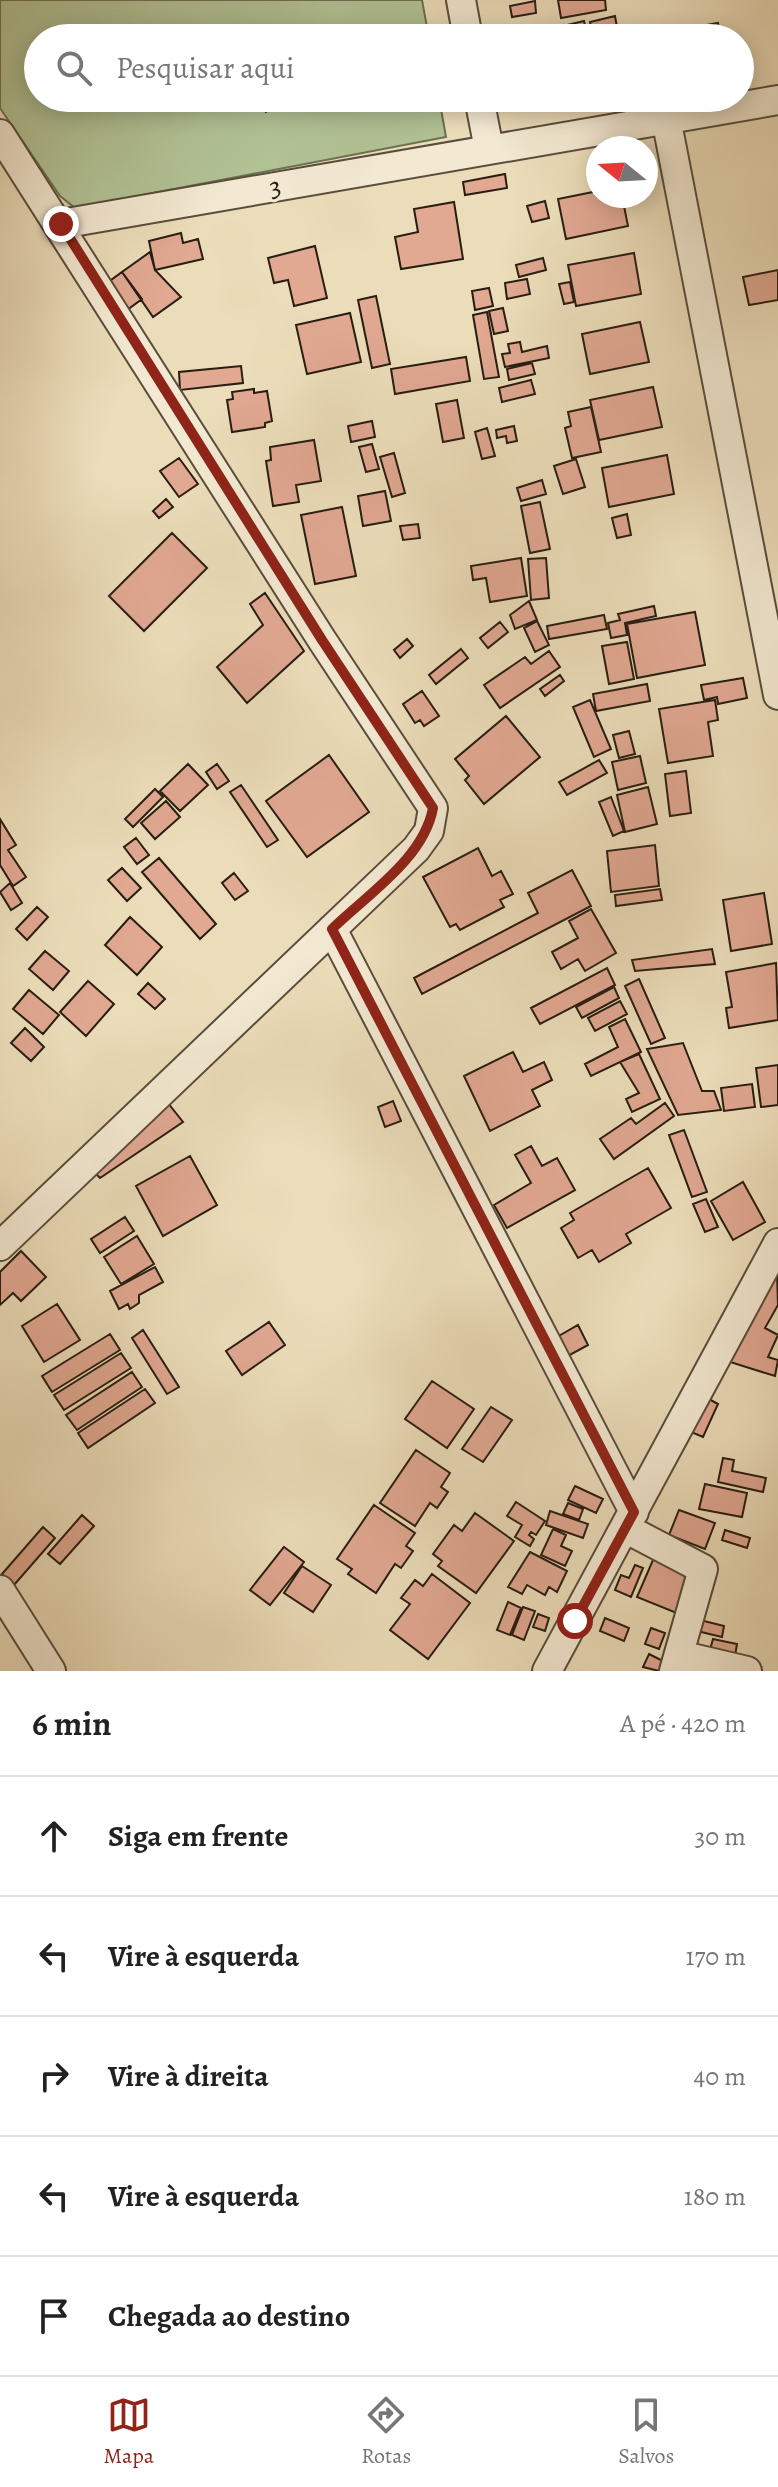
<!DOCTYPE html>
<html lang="pt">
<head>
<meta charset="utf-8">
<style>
  :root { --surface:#fff; --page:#f6f6f6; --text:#222; --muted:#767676; --line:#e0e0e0; --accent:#8f2418 }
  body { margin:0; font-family:Alegreya,serif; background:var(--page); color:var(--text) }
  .compass { position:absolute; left:586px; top:136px; width:72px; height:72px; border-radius:50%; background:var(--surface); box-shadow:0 4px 20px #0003; rotate:288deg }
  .stop { position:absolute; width:24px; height:24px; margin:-18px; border:6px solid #8f2418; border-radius:50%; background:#fff }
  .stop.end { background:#8f2418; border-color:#fff; box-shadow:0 2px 8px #0008 }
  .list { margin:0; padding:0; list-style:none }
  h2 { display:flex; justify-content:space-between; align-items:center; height:104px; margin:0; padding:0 32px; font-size:34px }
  h2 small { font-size:26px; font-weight:400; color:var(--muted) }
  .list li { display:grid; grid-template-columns:52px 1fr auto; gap:24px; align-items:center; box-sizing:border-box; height:120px; padding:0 32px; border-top:2px solid var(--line) }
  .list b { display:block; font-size:30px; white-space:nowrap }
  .list em { font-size:26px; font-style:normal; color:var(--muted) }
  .icon { flex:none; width:44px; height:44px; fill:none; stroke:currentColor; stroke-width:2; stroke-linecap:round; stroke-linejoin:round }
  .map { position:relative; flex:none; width:778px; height:1671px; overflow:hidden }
  .search { position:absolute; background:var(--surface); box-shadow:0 4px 20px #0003; left:24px; right:24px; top:24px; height:88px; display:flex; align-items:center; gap:20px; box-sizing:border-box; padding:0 28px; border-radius:44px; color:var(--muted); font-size:30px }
  .sheet { height:704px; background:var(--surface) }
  nav { display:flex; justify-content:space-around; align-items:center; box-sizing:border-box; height:112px; border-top:2px solid var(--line); background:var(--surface); font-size:22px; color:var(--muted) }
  nav a { display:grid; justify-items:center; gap:4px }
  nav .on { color:var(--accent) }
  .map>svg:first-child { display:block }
</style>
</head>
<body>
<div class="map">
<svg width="778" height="1671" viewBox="0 0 778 1671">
  <rect width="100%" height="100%" fill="#ecddba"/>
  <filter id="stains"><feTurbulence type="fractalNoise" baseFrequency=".0025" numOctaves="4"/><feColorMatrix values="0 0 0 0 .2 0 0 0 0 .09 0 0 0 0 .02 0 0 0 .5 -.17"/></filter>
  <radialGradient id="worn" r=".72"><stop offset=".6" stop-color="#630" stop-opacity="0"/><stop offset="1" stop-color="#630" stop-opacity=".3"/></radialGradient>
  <path fill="#b1c295" stroke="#6c7053" stroke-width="2" d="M 0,0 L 422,0 L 429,38 L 38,38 L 38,98 L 439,98 L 446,137 L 75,208 L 60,196 L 0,108 Z"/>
  <path fill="#e1a892" stroke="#281d11" stroke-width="2" d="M 558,0 L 605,0 L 606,10 L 561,18 Z
    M 535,1 L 536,13 L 512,17 L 510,6 Z
    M 615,16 L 618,33 L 593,38 L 590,22 Z
    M 584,21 L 588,38 L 569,38 L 567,25 Z
    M 718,23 L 720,38 L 686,38 L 684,29 Z
    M 563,25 L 566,38 L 548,38 L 546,29 Z
    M 248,98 L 278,98 L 266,112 Z
    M 505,174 L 507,188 L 465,195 L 463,182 Z
    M 598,191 L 598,196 L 622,196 L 628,226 L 566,239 L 558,199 Z
    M 545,201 L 549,218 L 532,222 L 527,206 Z
    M 454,202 L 463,259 L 401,269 L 395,237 L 418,232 L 414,209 Z
    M 181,233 L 183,243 L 198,239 L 203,259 L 155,270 L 149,241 Z
    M 315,246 L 327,298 L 294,306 L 288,280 L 274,283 L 268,258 Z
    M 150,252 L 155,270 L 181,297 L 153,317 L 122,272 Z
    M 634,253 L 641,294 L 576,306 L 568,265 Z
    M 543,258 L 546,270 L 519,277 L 516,265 Z
    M 778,270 L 778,300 L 749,305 L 743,277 Z
    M 122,272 L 142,299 L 127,310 L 107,283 Z
    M 527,279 L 530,294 L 507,299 L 505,283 Z
    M 570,282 L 574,302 L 564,304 L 559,284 Z
    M 489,288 L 493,306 L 475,310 L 472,291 Z
    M 376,296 L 390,364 L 372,368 L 358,300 Z
    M 503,308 L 508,331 L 494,334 L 489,311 Z
    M 487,312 L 499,377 L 484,379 L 473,315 Z
    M 350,313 L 361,362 L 307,374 L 296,325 Z
    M 640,322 L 649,362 L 590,374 L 582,334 Z
    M 520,342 L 522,352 L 547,346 L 549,358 L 505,367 L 502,354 L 510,353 L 508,344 Z
    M 466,357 L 470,381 L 395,394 L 391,369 Z
    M 532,363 L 535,374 L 509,380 L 507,369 Z
    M 241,366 L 243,383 L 180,390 L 179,372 Z
    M 531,380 L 535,394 L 502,402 L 499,388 Z
    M 653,387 L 662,427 L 599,440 L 590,400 Z
    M 254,389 L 254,393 L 267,391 L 272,421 L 265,423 L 265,427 L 232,432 L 227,400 L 233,399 L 232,392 Z
    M 457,400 L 464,438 L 443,442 L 436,404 Z
    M 591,407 L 601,452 L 572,458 L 565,428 L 571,426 L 568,412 Z
    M 372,421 L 375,437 L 351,442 L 348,426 Z
    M 514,426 L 517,441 L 507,443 L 506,436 L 497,438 L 496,430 Z
    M 487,428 L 495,456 L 482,459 L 475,432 Z
    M 314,440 L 321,481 L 296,485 L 299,502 L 273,506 L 266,461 L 271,460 L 270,447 Z
    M 372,444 L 379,469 L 366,472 L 359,447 Z
    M 394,453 L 405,493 L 392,497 L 380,457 Z
    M 667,455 L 674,494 L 609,507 L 602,468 Z
    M 179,458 L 198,484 L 179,497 L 160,471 Z
    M 576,459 L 585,487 L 563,494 L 554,466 Z
    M 542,480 L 546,494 L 521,501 L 517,488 Z
    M 385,491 L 391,521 L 363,526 L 358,496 Z
    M 166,499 L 173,507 L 159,518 L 153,511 Z
    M 540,502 L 550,549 L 530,553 L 521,506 Z
    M 342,507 L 356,576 L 315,584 L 301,515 Z
    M 627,514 L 631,535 L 617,538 L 612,518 Z
    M 418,524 L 420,538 L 403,540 L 400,526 Z
    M 172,533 L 207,568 L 144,631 L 109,596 Z
    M 521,558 L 527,596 L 490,602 L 486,578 L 473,580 L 471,566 Z
    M 546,558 L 549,598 L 531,600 L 528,559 Z
    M 265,593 L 304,651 L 247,703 L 217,667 L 263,625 L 250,604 Z
    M 529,601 L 537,620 L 515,629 L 510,615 Z
    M 654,606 L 656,616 L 625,623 L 627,635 L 611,638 L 608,623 L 620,620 L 618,614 Z
    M 695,612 L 705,665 L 637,678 L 627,624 Z
    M 604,615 L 607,629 L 549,639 L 547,626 Z
    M 537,621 L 549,645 L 535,652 L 524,628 Z
    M 500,622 L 508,632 L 488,648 L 480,638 Z
    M 407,639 L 413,646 L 400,658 L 394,650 Z
    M 627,642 L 634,679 L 609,684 L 602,646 Z
    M 461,649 L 468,658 L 436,684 L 429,675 Z
    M 549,651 L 560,667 L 500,708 L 484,685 L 525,657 L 531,664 Z
    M 560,675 L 564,681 L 545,696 L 540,689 Z
    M 743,678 L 747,698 L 718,704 L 717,697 L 704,700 L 701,685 Z
    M 647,684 L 650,701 L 596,711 L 593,694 Z
    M 422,691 L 439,716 L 424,726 L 420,720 L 415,723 L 403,704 Z
    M 590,700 L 611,749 L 594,757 L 573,707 Z
    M 715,700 L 718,720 L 708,722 L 713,756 L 668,763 L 659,709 Z
    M 506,716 L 540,757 L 484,804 L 465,780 L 469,776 L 455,759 Z
    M 629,731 L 635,754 L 619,758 L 613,735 Z
    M 329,755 L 369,812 L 307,857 L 266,801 Z
    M 640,756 L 646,783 L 618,790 L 612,762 Z
    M 599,760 L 607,773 L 567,795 L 559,782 Z
    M 188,764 L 208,785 L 180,811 L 160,791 Z
    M 217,764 L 229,781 L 217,789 L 206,772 Z
    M 686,771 L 691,813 L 670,816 L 665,774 Z
    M 241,785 L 278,840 L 267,847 L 230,792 Z
    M 648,787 L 657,824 L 625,832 L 617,795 Z
    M 155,789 L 163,797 L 133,827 L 125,819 Z
    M 611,797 L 624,831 L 613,836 L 599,802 Z
    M 166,801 L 180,817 L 155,839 L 141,823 Z
    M 0,819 L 16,845 L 8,850 L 26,877 L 13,886 L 0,865 Z
    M 136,838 L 149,855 L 137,864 L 124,847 Z
    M 655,845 L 659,886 L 611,892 L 607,851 Z
    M 478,848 L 492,876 L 501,871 L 513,894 L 500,900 L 504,907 L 460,930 L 456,924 L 450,927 L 423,877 Z
    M 159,858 L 216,924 L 200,939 L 142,872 Z
    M 122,868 L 141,888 L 127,901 L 108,880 Z
    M 572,870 L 591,906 L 422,994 L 414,978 L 538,913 L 528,893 Z
    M 234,873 L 248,891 L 235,900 L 222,883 Z
    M 10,883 L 22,903 L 11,910 L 0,892 Z
    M 660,889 L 662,900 L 616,906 L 615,895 Z
    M 764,893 L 772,944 L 731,951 L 723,900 Z
    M 37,907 L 48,917 L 27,940 L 16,929 Z
    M 591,909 L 616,953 L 585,971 L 578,959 L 561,969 L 552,952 L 578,938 L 569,921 Z
    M 130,917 L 162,947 L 137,975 L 105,945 Z
    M 712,949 L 715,964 L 635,971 L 632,960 Z
    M 45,951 L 69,971 L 53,990 L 29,969 Z
    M 776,963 L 778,1020 L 729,1028 L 726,1008 L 732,1007 L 726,972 Z
    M 607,968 L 615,985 L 540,1024 L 531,1008 Z
    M 639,979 L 665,1038 L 651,1044 L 625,986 Z
    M 88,981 L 114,1004 L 86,1036 L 60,1012 Z
    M 148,983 L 165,999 L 155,1009 L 138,994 Z
    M 614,987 L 619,998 L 582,1018 L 576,1007 Z
    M 29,990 L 59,1015 L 43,1034 L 13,1009 Z
    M 620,1001 L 627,1014 L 595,1031 L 588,1018 Z
    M 625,1019 L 641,1052 L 591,1076 L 585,1064 L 618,1047 L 609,1027 Z
    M 25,1028 L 44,1047 L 31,1061 L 11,1043 Z
    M 683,1043 L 702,1091 L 714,1091 L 721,1110 L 678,1115 L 647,1049 Z
    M 513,1052 L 523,1072 L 544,1062 L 552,1080 L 532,1090 L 540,1106 L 490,1131 L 464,1076 Z
    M 639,1054 L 660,1099 L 632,1112 L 626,1099 L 639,1093 L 620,1062 Z
    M 778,1065 L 778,1105 L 761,1107 L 756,1068 Z
    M 752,1084 L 755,1107 L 724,1111 L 721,1088 Z
    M 164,1098 L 183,1122 L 100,1178 L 93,1171 Z
    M 393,1101 L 401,1121 L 385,1127 L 378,1107 Z
    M 665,1103 L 674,1116 L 614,1159 L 600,1139 L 631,1118 L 636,1124 Z
    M 684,1130 L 707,1192 L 692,1197 L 669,1135 Z
    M 531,1146 L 542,1166 L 557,1158 L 575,1190 L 507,1228 L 494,1205 L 531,1183 L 515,1155 Z
    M 190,1156 L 217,1205 L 163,1236 L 136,1186 Z
    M 648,1168 L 671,1208 L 626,1234 L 631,1243 L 599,1262 L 592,1250 L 578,1258 L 561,1228 L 574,1220 L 570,1213 Z
    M 743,1182 L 765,1222 L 733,1240 L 711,1201 Z
    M 706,1199 L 718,1227 L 705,1232 L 693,1204 Z
    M 125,1217 L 134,1231 L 100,1253 L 91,1239 Z
    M 137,1236 L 154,1264 L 121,1284 L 104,1257 Z
    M 21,1251 L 46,1277 L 21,1301 L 13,1293 L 0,1305 L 0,1272 Z
    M 155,1267 L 163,1282 L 139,1295 L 139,1303 L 130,1309 L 128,1304 L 119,1309 L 110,1291 Z
    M 777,1274 L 778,1305 L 765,1328 L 778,1335 L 768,1357 L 778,1360 L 775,1376 L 730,1362 Z
    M 57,1304 L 80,1340 L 44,1362 L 22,1326 Z
    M 269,1322 L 285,1345 L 242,1375 L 226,1351 Z
    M 578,1325 L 588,1345 L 568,1356 L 557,1337 Z
    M 143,1330 L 179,1387 L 167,1394 L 132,1338 Z
    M 110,1334 L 120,1350 L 52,1392 L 42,1376 Z
    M 121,1353 L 131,1368 L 64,1410 L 54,1395 Z
    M 132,1372 L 142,1387 L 77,1430 L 66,1415 Z
    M 432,1381 L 474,1409 L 447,1448 L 405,1419 Z
    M 145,1389 L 155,1403 L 88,1448 L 78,1433 Z
    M 707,1398 L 718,1404 L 703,1437 L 691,1432 Z
    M 491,1407 L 512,1420 L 483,1462 L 462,1449 Z
    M 416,1450 L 450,1473 L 441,1487 L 448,1492 L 437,1508 L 430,1503 L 415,1526 L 380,1503 Z
    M 723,1458 L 734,1460 L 732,1471 L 766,1478 L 763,1492 L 718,1482 Z
    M 705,1484 L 747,1493 L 742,1517 L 699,1509 Z
    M 575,1486 L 603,1499 L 596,1513 L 568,1500 Z
    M 516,1502 L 545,1521 L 536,1535 L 531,1532 L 529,1535 L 534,1539 L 530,1546 L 515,1537 L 522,1525 L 507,1516 Z
    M 568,1503 L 583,1509 L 579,1520 L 563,1514 Z
    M 374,1505 L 415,1533 L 406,1546 L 413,1551 L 401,1568 L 395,1564 L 376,1593 L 348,1574 L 352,1569 L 337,1559 Z
    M 679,1510 L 715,1523 L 705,1549 L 669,1535 Z
    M 550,1511 L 588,1524 L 583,1538 L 546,1525 Z
    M 475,1513 L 514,1541 L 476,1593 L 438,1566 L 442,1561 L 433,1554 L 454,1525 L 462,1531 Z
    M 82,1515 L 94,1526 L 60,1564 L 48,1554 Z
    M 43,1527 L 55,1538 L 14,1585 L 2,1574 Z
    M 553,1529 L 566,1535 L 561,1546 L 572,1551 L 565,1566 L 541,1555 Z
    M 725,1530 L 750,1538 L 747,1548 L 722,1540 Z
    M 284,1547 L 304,1562 L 270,1605 L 250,1590 Z
    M 530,1552 L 567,1571 L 557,1592 L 549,1587 L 545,1595 L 527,1585 L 522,1594 L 508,1587 Z
    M 656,1553 L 697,1570 L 679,1614 L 637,1597 Z
    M 635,1565 L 643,1568 L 631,1597 L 615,1590 L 621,1575 L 629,1578 Z
    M 302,1566 L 331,1585 L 313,1612 L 284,1593 Z
    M 432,1574 L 470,1603 L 428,1659 L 390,1630 L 410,1604 L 401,1598 L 415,1580 L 423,1586 Z
    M 508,1602 L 521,1608 L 510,1635 L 497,1630 Z
    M 523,1607 L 535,1611 L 524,1640 L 512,1635 Z
    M 538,1614 L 549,1618 L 545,1631 L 533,1627 Z
    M 605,1618 L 629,1628 L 624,1641 L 600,1631 Z
    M 700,1620 L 724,1626 L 722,1637 L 697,1631 Z
    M 651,1628 L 665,1633 L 659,1649 L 645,1644 Z
    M 713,1639 L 737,1644 L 735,1656 L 710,1650 Z
    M 649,1654 L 663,1661 L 659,1671 L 643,1667 Z"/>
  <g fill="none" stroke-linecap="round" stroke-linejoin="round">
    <g stroke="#594d3b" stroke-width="32">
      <path id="street" d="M 461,0 L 468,38
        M 479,98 L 489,149
        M 666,118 L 778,695
        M 0,134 L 322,640 L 433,808 L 429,831 L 416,849 L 0,1246
        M 61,224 L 778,100
        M 332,929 L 634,1512
        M 625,1528 L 703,1569 L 674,1671
        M 0,1590 L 51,1671
        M 679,1655 L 747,1671
        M 547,1671 L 778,1243"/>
    </g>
    <use href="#street" stroke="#f3e9d2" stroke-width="28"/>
  </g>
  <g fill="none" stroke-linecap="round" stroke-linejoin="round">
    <path stroke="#8f2418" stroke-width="10" d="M 61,224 L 322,640 L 433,808 C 424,858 368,894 332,929 L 634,1512 L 575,1621"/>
  </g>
  <g text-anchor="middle" stroke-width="6" stroke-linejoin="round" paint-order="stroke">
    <g font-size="28" fill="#281d11" stroke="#f3e9d2">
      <text transform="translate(275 186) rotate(-10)" y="10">3</text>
    </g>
  </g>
  <rect width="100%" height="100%" filter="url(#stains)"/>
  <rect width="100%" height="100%" fill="url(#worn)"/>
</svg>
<svg class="compass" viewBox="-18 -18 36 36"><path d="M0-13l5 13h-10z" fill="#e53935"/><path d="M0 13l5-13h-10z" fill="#767676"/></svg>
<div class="stop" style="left:575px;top:1621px"></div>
<div class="stop end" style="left:61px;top:224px"></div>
<div class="search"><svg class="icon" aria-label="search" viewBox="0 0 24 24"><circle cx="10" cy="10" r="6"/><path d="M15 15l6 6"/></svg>Pesquisar aqui</div>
</div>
<section class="sheet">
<h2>6 min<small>A pé · 420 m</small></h2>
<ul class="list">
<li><svg class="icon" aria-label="ahead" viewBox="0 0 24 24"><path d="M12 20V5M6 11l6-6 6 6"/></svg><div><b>Siga em frente</b></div><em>30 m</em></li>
<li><svg class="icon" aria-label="left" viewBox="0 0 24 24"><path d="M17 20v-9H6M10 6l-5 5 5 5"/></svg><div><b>Vire à esquerda</b></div><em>170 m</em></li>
<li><svg class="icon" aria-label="right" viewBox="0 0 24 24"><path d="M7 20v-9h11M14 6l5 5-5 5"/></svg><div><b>Vire à direita</b></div><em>40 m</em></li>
<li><svg class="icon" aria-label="left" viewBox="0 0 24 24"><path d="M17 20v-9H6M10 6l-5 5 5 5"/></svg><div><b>Vire à esquerda</b></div><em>180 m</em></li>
<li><svg class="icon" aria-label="arrive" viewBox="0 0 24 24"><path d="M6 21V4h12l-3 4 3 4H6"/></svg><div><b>Chegada ao destino</b></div></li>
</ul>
</section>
<nav>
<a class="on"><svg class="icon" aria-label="map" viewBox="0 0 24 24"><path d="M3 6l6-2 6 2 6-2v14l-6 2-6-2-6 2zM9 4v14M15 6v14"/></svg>Mapa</a>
<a><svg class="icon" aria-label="directions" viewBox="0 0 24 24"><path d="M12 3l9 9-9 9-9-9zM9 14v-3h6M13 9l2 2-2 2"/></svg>Rotas</a>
<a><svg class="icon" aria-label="saved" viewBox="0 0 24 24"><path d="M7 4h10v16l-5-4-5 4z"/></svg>Salvos</a>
</nav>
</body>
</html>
